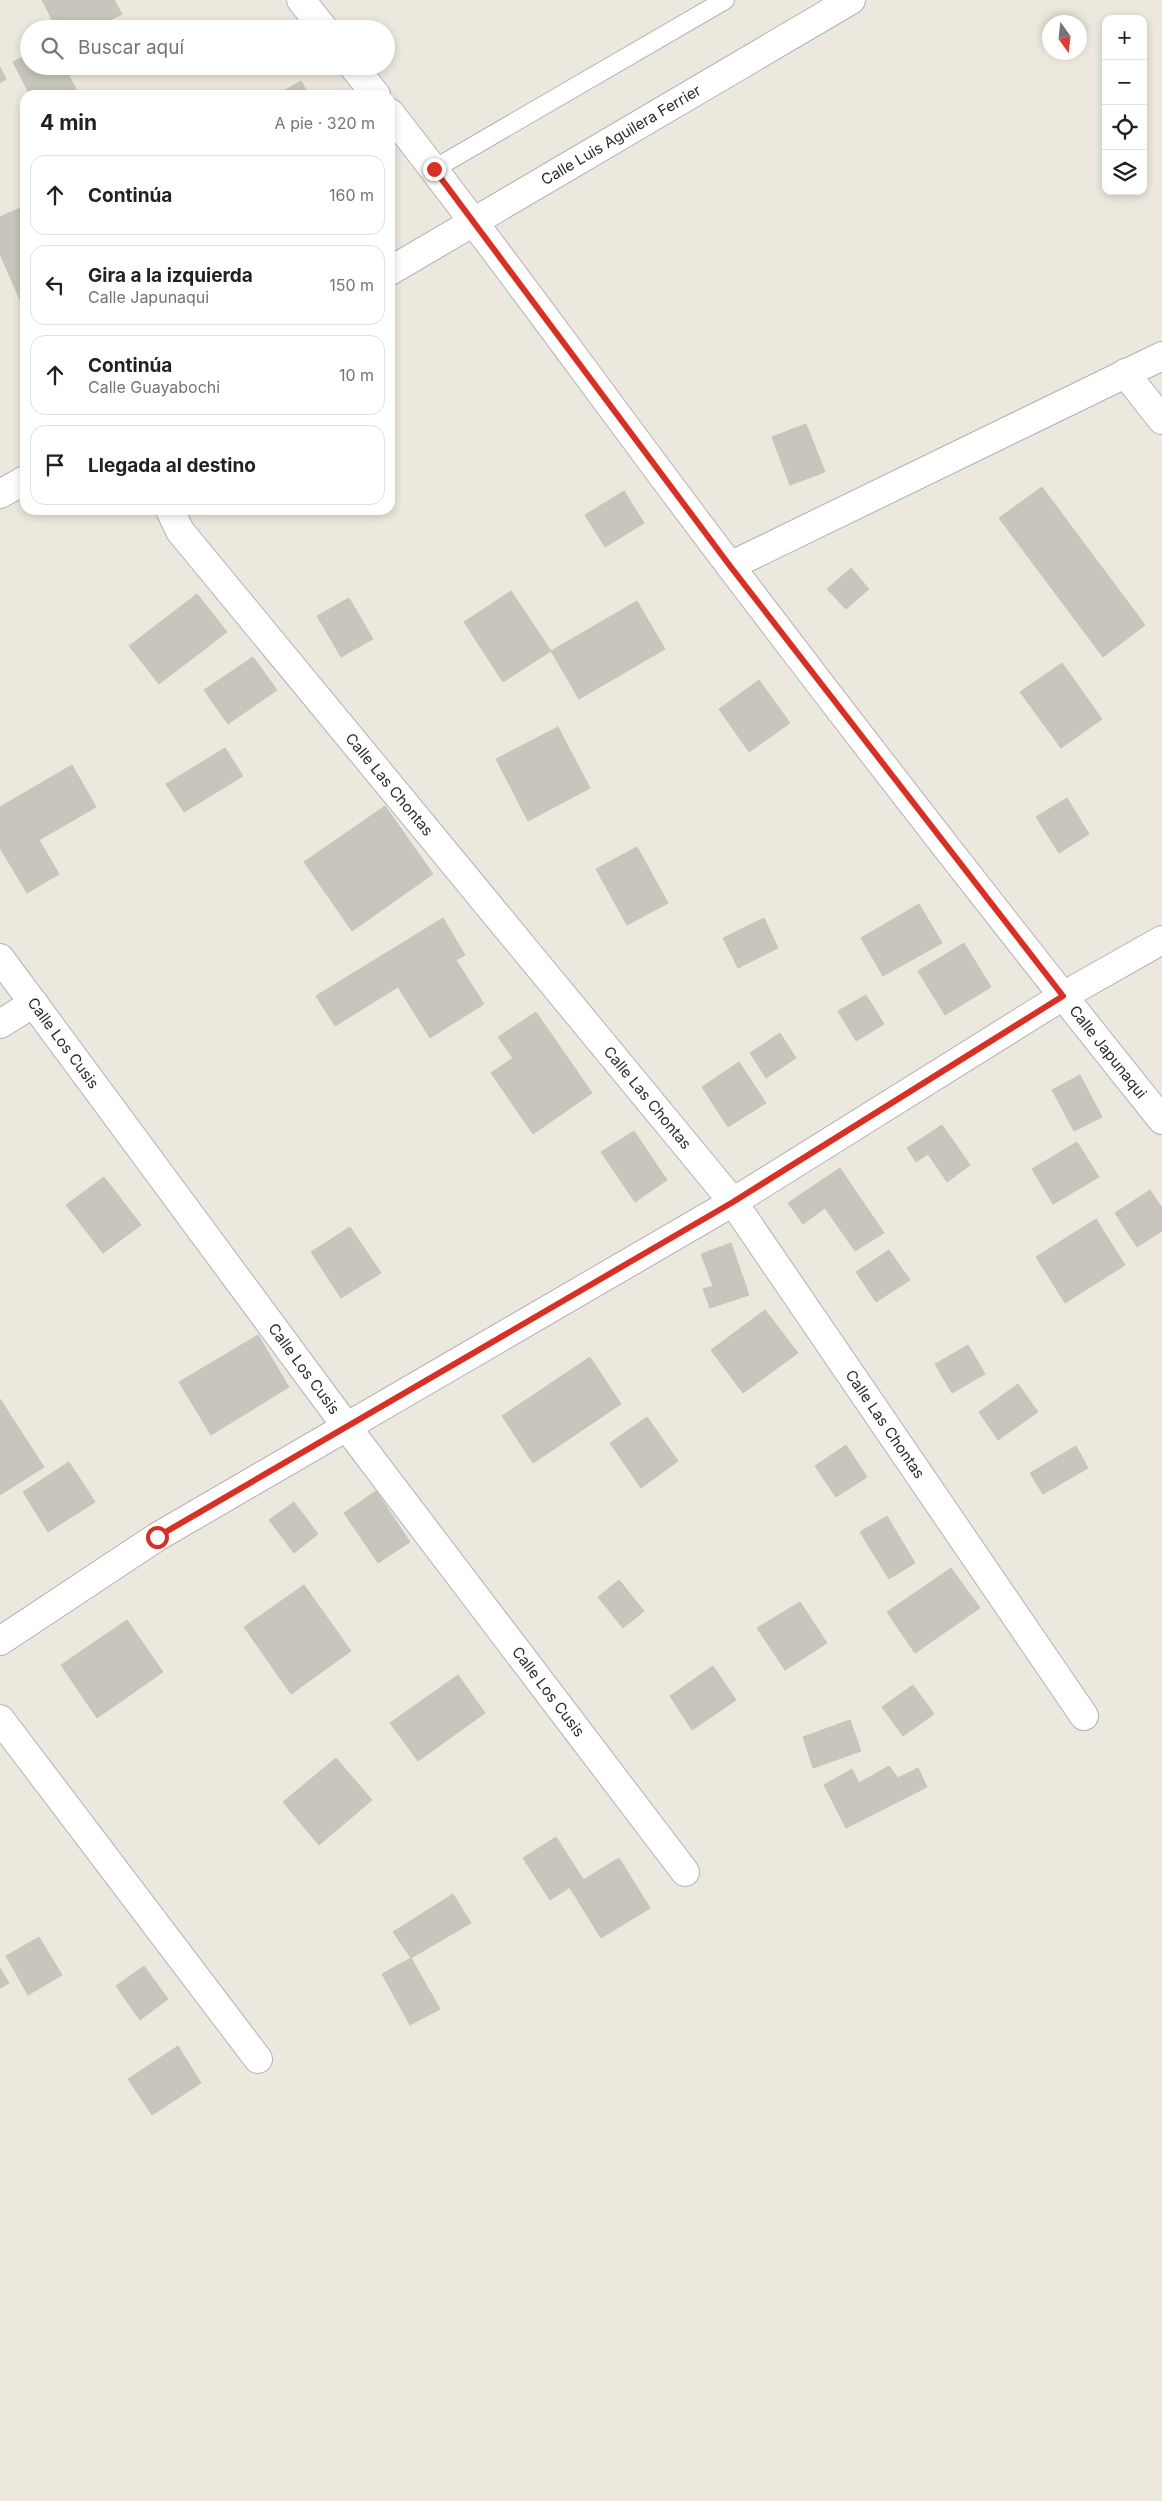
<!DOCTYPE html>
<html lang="es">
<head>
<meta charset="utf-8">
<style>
  :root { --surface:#fff; --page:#f2f2f2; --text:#202124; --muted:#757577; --line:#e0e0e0 }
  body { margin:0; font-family:Inter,sans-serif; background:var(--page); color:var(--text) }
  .controls { position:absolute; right:15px; top:15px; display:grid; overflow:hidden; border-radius:10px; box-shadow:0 2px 8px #0003 }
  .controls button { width:45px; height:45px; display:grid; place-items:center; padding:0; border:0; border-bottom:1px solid var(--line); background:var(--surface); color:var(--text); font:25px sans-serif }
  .compass { position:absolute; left:1042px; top:15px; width:45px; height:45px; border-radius:50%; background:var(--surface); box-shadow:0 2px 8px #0003; rotate:165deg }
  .stop { position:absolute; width:15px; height:15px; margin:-11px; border:4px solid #d93025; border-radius:50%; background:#fff }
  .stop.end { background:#d93025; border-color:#fff; box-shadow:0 1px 5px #0008 }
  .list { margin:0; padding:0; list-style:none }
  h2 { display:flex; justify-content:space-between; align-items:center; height:65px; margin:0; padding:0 20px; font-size:21px }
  h2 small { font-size:16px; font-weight:400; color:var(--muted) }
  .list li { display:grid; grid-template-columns:32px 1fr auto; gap:15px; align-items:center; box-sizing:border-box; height:80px; margin:0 10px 10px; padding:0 10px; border:1px solid var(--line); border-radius:15px }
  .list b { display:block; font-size:19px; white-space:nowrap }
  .list p { margin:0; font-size:16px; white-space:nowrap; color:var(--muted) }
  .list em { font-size:16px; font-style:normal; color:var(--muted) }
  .icon { flex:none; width:28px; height:28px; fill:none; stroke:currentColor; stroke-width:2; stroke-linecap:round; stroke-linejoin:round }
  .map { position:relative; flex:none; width:1162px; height:2501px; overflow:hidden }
  .search { position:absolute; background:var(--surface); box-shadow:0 2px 8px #0003; left:20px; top:20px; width:375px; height:55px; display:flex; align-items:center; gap:12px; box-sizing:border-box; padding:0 18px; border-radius:28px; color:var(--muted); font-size:19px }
  .panel { position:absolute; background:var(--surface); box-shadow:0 2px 8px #0003; left:20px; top:90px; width:375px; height:425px; border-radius:15px }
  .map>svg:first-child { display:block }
</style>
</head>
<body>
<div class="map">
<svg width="1162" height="2501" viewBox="0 0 1162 2501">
  <rect width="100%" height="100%" fill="#ece8dd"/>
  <path fill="#c8c6bc" stroke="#c7c4b7" d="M 42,0 L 114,0 L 122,14 L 93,29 L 57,29 Z
    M 29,54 L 29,66 L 64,66 L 79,95 L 30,95 L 13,62 Z
    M 0,67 L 6,79 L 0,83 Z
    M 301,81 L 309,95 L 277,95 Z
    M 25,206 L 25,311 L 0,254 L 0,217 Z
    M 806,424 L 825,472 L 790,485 L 772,437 Z
    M 1042,487 L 1145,625 L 1103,657 L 999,518 Z
    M 624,491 L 644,523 L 605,547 L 585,515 Z
    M 851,568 L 869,589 L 846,609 L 827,589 Z
    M 511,591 L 551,651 L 503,682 L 464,622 Z
    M 197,594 L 227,632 L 159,684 L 129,646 Z
    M 349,598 L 373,639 L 341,657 L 317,616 Z
    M 637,601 L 665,649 L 579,699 L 551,651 Z
    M 253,657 L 277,690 L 228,724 L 204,690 Z
    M 1062,663 L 1102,719 L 1061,748 L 1020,692 Z
    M 759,680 L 790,723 L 749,752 L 719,709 Z
    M 558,727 L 590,788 L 528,821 L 496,759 Z
    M 225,748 L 243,776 L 184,812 L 166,784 Z
    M 72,765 L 96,807 L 39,840 L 59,874 L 27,893 L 0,848 L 0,807 Z
    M 1067,798 L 1089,834 L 1059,853 L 1036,817 Z
    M 385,806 L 433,874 L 352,931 L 304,862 Z
    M 637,847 L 668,903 L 627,925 L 596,869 Z
    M 919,904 L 942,943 L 883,976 L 861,938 Z
    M 443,918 L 465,955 L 456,960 L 484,1004 L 430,1038 L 398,987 L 335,1026 L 316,996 Z
    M 764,918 L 778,948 L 738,968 L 723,938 Z
    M 964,943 L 991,987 L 945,1015 L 918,971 Z
    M 866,995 L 884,1024 L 856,1041 L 838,1011 Z
    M 536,1012 L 592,1093 L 533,1134 L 491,1073 L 513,1058 L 498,1037 Z
    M 780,1033 L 796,1058 L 766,1078 L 750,1053 Z
    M 739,1062 L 766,1103 L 728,1127 L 702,1087 Z
    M 1080,1075 L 1102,1117 L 1074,1131 L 1052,1090 Z
    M 942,1125 L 970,1165 L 947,1182 L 928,1154 L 916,1162 L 907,1148 Z
    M 634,1131 L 667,1180 L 635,1202 L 601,1152 Z
    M 1077,1142 L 1099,1177 L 1053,1204 L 1032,1169 Z
    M 840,1168 L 884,1233 L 855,1251 L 825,1208 L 803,1224 L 788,1203 Z
    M 104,1177 L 141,1225 L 103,1253 L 66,1205 Z
    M 1150,1190 L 1162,1208 L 1162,1231 L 1137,1247 L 1115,1213 Z
    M 1096,1219 L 1125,1265 L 1065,1303 L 1036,1257 Z
    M 350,1227 L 381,1273 L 341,1298 L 311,1252 Z
    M 731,1243 L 749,1295 L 710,1308 L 703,1289 L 713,1286 L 701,1254 Z
    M 889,1250 L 910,1280 L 876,1302 L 856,1272 Z
    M 765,1310 L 798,1353 L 743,1393 L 711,1350 Z
    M 258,1335 L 289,1387 L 211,1435 L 179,1382 Z
    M 968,1345 L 985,1374 L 952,1393 L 935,1364 Z
    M 590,1357 L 621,1404 L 533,1463 L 502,1416 Z
    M 1018,1384 L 1038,1412 L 998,1440 L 979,1412 Z
    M 0,1399 L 44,1467 L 0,1495 Z
    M 647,1417 L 678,1461 L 641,1488 L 610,1443 Z
    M 846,1445 L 867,1477 L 836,1497 L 815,1466 Z
    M 1076,1446 L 1088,1468 L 1043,1494 L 1030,1473 Z
    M 69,1462 L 95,1502 L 48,1532 L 23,1492 Z
    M 376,1491 L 410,1542 L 378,1563 L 344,1513 Z
    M 294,1502 L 318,1534 L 294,1553 L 269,1520 Z
    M 887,1516 L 915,1563 L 889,1579 L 860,1532 Z
    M 951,1568 L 980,1608 L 915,1653 L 887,1612 Z
    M 619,1580 L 644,1611 L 623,1628 L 598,1597 Z
    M 304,1585 L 351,1651 L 291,1694 L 244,1627 Z
    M 800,1602 L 827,1643 L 785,1670 L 757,1628 Z
    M 127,1620 L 163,1672 L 97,1718 L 61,1665 Z
    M 713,1666 L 736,1700 L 692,1730 L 670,1696 Z
    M 458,1675 L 485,1713 L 418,1761 L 390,1723 Z
    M 913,1685 L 934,1714 L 903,1736 L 882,1707 Z
    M 850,1720 L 861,1751 L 813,1768 L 803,1737 Z
    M 336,1758 L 372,1800 L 319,1845 L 283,1802 Z
    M 889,1766 L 898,1778 L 918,1768 L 927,1787 L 846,1828 L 824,1785 L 852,1769 L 859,1783 Z
    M 556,1837 L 583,1879 L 550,1900 L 523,1858 Z
    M 619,1858 L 650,1908 L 601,1938 L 570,1888 Z
    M 453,1894 L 471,1923 L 411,1958 L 393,1932 Z
    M 39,1937 L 62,1975 L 28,1995 L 6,1956 Z
    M 411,1958 L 440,2009 L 410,2025 L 382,1974 Z
    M 144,1966 L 168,1999 L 140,2020 L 116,1986 Z
    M 0,1968 L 9,1983 L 0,1988 Z
    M 178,2046 L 201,2083 L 152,2115 L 128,2079 Z"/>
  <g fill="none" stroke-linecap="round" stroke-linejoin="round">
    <g stroke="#b1b1be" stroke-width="20">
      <path id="lane" d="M 434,169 L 725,0"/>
    </g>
    <g stroke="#b1b1be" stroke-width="30">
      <g id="street">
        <path d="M 301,0 L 324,29"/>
        <path d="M 353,66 L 376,95"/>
        <path id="s1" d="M 390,113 C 507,262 616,416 731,567 C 872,753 1016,938 1162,1120"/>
        <path d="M 1125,373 L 1162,420"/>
        <path id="s2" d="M 170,510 L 180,531 L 733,1202 L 1084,1716"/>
        <path d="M 730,566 L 1162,356"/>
        <path id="s3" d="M 0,958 L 346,1426 L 685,1872"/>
        <path d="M 0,1024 L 34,1003"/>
        <path d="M 0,1641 L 157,1537 L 733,1202 L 1063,996 L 1162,940"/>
        <path d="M 0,1719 L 258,2059"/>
      </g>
    </g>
    <g stroke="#b1b1be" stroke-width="30">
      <g id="secondary">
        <path id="s4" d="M 390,271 L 851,0"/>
        <path d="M 0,494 L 25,480"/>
      </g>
    </g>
    <use href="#lane" stroke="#fff" stroke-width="18"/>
    <use href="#street" stroke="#fff" stroke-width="28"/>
    <use href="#secondary" stroke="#fff" stroke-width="28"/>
  </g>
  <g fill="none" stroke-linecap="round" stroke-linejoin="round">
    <path stroke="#d93025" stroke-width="6" d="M 157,1537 L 733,1202 L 1063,996 L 730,566 L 434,169"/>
  </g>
  <g text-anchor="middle" stroke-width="5" stroke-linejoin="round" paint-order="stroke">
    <g font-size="15" fill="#2b2b2b" stroke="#fff">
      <text dy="5" stroke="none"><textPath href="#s4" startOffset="268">Calle Luis Aguilera Ferrier</textPath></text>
      <text dy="5" stroke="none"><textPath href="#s2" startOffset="352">Calle Las Chontas</textPath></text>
      <text dy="5" stroke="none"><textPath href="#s3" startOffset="106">Calle Los Cusis</textPath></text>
      <text dy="5" stroke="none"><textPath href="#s1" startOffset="1182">Calle Japunaqui</textPath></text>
      <text dy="5" stroke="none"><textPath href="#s2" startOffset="758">Calle Las Chontas</textPath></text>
      <text dy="5" stroke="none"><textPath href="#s3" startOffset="511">Calle Los Cusis</textPath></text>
      <text dy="5" stroke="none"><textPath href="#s2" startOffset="1162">Calle Las Chontas</textPath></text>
      <text dy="5" stroke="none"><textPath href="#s3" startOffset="916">Calle Los Cusis</textPath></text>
    </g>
  </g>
</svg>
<div class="controls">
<button>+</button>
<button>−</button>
<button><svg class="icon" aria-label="locate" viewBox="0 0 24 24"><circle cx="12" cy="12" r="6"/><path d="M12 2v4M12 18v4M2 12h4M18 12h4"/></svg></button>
<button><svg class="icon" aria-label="layers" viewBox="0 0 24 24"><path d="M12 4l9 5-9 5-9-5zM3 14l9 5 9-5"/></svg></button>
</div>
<svg class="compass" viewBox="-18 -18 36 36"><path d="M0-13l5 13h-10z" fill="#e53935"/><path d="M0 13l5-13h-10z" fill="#757577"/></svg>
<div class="stop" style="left:157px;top:1537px"></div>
<div class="stop end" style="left:434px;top:169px"></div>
<div class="search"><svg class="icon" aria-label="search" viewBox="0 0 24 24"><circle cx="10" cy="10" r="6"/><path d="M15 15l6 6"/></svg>Buscar aquí</div>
<section class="panel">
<h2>4 min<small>A pie · 320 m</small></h2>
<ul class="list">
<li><svg class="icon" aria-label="ahead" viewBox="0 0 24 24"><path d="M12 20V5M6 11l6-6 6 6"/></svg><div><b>Continúa</b></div><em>160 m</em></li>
<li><svg class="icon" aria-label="left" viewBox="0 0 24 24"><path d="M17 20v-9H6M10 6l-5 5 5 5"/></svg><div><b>Gira a la izquierda</b><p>Calle Japunaqui</p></div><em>150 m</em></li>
<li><svg class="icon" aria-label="ahead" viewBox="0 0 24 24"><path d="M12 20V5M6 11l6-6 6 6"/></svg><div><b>Continúa</b><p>Calle Guayabochi</p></div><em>10 m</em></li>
<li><svg class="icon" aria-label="arrive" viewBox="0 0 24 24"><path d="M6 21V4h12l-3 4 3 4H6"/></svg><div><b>Llegada al destino</b></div></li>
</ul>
</section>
</div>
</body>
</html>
